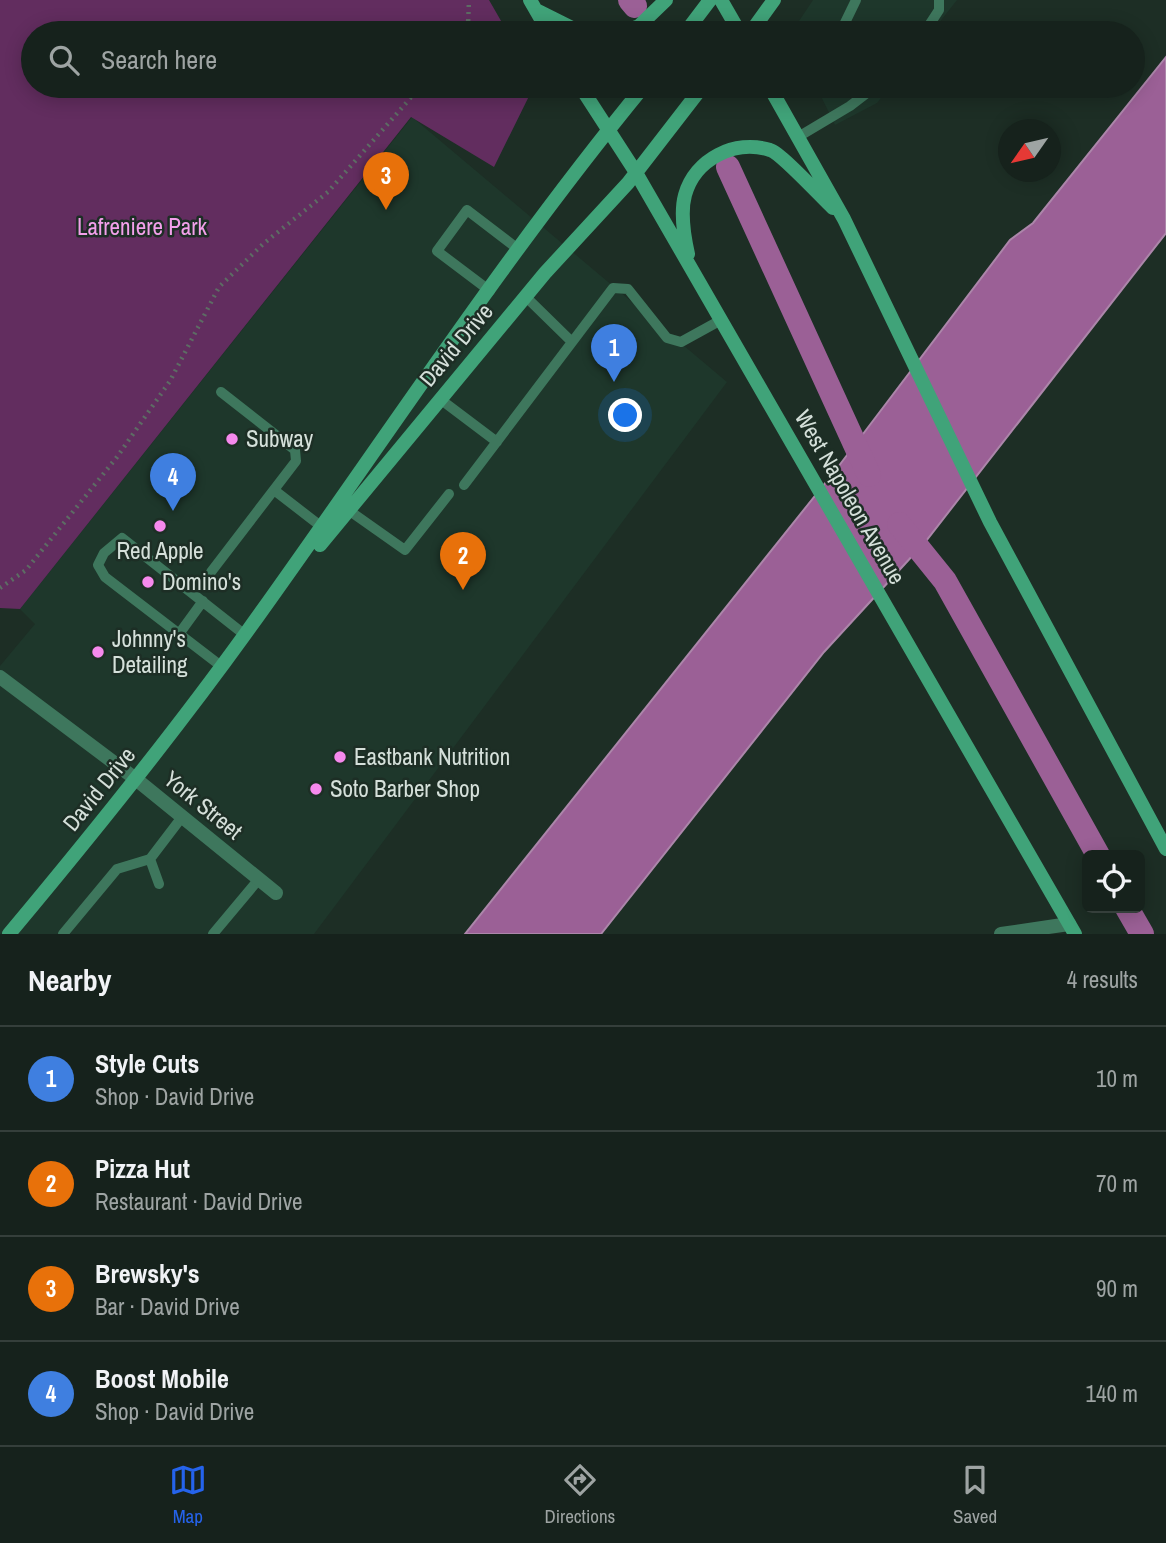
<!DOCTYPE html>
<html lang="en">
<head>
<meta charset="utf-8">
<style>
  :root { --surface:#16221c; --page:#1f2a25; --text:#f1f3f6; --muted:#9ea4a3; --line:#353f3b; --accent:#2563eb }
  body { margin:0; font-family:"Archivo Narrow",sans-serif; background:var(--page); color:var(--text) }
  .controls { position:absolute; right:21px; bottom:21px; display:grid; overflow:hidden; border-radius:10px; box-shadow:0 4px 18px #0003 }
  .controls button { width:63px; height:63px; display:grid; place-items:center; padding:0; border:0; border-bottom:2px solid var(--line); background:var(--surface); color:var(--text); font:35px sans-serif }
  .compass { position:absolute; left:998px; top:119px; width:63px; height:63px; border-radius:50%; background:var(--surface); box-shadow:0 4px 18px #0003; rotate:236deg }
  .you { position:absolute; left:626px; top:416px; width:24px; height:24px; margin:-18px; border:5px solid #fff; border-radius:50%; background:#1a73e8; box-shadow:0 0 0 10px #1a73e833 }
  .badge { display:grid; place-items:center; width:46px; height:46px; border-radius:50%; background:var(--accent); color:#fff; font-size:23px; font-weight:700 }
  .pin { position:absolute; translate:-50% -58px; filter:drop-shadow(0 2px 4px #0008) }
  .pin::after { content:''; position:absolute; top:37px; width:24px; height:21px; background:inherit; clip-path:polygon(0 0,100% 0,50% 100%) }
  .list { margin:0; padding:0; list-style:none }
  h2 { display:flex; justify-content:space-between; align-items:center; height:91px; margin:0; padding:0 28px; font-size:30px }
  h2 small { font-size:23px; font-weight:400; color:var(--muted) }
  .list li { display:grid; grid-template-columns:46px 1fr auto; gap:21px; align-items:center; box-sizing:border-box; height:105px; padding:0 28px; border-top:2px solid var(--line) }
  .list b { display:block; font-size:26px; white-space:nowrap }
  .list p { margin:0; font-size:23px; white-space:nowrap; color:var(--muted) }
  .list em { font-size:23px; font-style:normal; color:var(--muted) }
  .icon { flex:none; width:38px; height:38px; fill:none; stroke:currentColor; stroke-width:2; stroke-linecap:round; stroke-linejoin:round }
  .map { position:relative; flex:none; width:1166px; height:934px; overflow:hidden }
  .search { position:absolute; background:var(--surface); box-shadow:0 4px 18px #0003; left:21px; right:21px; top:21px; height:77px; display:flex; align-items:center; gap:18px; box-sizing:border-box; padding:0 24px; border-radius:38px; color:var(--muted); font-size:26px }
  .sheet { height:511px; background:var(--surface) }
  nav { display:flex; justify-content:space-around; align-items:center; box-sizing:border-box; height:98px; border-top:2px solid var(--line); background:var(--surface); font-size:19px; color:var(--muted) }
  nav a { display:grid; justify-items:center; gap:4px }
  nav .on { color:var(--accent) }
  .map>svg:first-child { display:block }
</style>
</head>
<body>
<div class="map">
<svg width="1166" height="934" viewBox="0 0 1166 934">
  <rect width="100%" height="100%" fill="#1d2e25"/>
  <path fill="#1e372b" d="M 813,0 L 957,0 L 931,33 L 791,33 Z
    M 816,86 L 890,86 L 877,103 L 835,125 Z
    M 412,117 L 727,382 L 314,934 L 0,934 L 0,666 L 35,624 L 20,609 Z"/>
  <path fill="#622d5f" d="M 0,0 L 489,0 L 508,33 L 33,33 L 33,86 L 534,86 L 494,167 L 411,117 L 20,609 L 0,608 Z"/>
  <path fill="#9b6096" stroke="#ac86aa" stroke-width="2" d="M 1166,57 L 1166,233 L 926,541 L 824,652 L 601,934 L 465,934 L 838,467 L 1010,240 L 1033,223 Z"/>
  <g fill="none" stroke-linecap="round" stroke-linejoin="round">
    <path stroke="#9b6096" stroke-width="24" d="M 630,0 L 635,6
      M 728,167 L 869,475
      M 899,524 L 945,581 L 1098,855
      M 1127,908 L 1142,934"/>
    <path stroke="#5d6c64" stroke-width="4.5" stroke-dasharray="2 5" stroke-linecap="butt" d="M 462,33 L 468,25 L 469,0
      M 0,588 L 26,570 L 117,457 L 170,381 L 219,287 L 263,244 L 328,192 L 421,86"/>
    <path stroke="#3e775d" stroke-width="10" d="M 840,33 L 856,0
      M 924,33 L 939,10 L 939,0
      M 798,137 L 850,106 L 876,86
      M 490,291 L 437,251 L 467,210 L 518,249
      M 525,296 L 572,342
      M 440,399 L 497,442
      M 464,485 L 613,288 L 628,289 L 667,338 L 681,342 L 721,320
      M 274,490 L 327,531
      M 344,507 L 405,550 L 449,494
      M 211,572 L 296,461 L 295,450 L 221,392
      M 179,634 L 203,601
      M 221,666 L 105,577 L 98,565 L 104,553 L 122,538 L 245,635
      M 150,859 L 159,884
      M 63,934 L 117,869 L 150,859 L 182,817
      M 213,934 L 259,879"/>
    <path stroke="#3e775d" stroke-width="14" d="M 0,677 L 137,780 L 276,893
      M 1001,934 L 1069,924"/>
    <path stroke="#40a379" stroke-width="14" d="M 530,0 L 549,33
      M 721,0 L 740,33
      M 536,10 L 578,31 L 598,33
      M 621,33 L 639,26 L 666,0
      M 685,33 L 710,0
      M 750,33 L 774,0
      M 580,86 L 635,171 L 1075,934
      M 769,86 L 844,219 L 990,522 L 1166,849
      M 688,254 C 684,236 680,213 685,195 C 695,159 735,139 770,150 C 781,153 822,198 833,208
      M 320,545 L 545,273 L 628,183 L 703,86
      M 9,934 C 91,836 171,737 246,633 C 378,450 501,260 644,86"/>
  </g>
  <g fill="#f689ed" stroke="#1d2e25" stroke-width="2.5">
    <circle cx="232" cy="439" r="7"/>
    <circle cx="160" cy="526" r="7"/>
    <circle cx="148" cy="582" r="7"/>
    <circle cx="98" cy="652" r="7"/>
    <circle cx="340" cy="757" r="7"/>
    <circle cx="316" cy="789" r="7"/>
  </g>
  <g text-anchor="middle" stroke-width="5" stroke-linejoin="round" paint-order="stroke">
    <g font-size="23" fill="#f3a0eb" stroke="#1d2e25">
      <text x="142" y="235">Lafreniere Park</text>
    </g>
    <g font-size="23" fill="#d5e0da" stroke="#1d2e25">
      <text transform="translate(456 345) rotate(-50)" y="8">David Drive</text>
      <text transform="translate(850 497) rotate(60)" y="8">West Napoleon Avenue</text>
      <text transform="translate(99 789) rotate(-51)" y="8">David Drive</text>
      <text transform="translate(203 805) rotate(39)" y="8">York Street</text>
    </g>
    <g font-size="23" fill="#d5e0da" stroke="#1d2e25" text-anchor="start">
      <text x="246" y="447">Subway</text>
      <text x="160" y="559" text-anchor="middle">Red Apple</text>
      <text x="162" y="590">Domino's</text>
      <text x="112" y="647">Johnny's<tspan x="112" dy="26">Detailing</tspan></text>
      <text x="354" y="765">Eastbank Nutrition</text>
      <text x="330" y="797">Soto Barber Shop</text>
    </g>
  </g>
</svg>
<div class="controls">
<button><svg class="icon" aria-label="locate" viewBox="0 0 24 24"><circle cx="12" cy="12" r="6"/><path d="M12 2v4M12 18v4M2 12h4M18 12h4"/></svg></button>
</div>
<svg class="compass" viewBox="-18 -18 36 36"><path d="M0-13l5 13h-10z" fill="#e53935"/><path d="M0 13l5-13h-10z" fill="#9ea4a3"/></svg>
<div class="you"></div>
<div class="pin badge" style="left:614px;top:382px;background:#3f7fe0">1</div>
<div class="pin badge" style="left:463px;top:590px;background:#e8710a">2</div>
<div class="pin badge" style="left:386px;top:210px;background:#e8710a">3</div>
<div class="pin badge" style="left:173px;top:511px;background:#3f7fe0">4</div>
<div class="search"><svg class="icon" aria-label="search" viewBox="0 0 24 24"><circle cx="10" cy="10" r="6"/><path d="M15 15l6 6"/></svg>Search here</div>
</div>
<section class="sheet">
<h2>Nearby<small>4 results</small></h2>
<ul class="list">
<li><span class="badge" style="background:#3f7fe0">1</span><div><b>Style Cuts</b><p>Shop · David Drive</p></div><em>10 m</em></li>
<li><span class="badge" style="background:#e8710a">2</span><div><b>Pizza Hut</b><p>Restaurant · David Drive</p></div><em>70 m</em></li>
<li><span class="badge" style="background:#e8710a">3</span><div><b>Brewsky's</b><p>Bar · David Drive</p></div><em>90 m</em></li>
<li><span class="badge" style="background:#3f7fe0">4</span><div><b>Boost Mobile</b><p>Shop · David Drive</p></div><em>140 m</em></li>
</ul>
</section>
<nav>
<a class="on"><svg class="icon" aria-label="map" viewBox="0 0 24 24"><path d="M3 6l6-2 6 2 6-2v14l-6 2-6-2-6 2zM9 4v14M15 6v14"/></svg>Map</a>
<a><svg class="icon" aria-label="directions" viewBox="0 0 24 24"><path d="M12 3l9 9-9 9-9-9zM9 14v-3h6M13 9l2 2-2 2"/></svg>Directions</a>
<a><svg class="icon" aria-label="saved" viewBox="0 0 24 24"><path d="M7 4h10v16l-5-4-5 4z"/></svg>Saved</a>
</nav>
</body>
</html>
